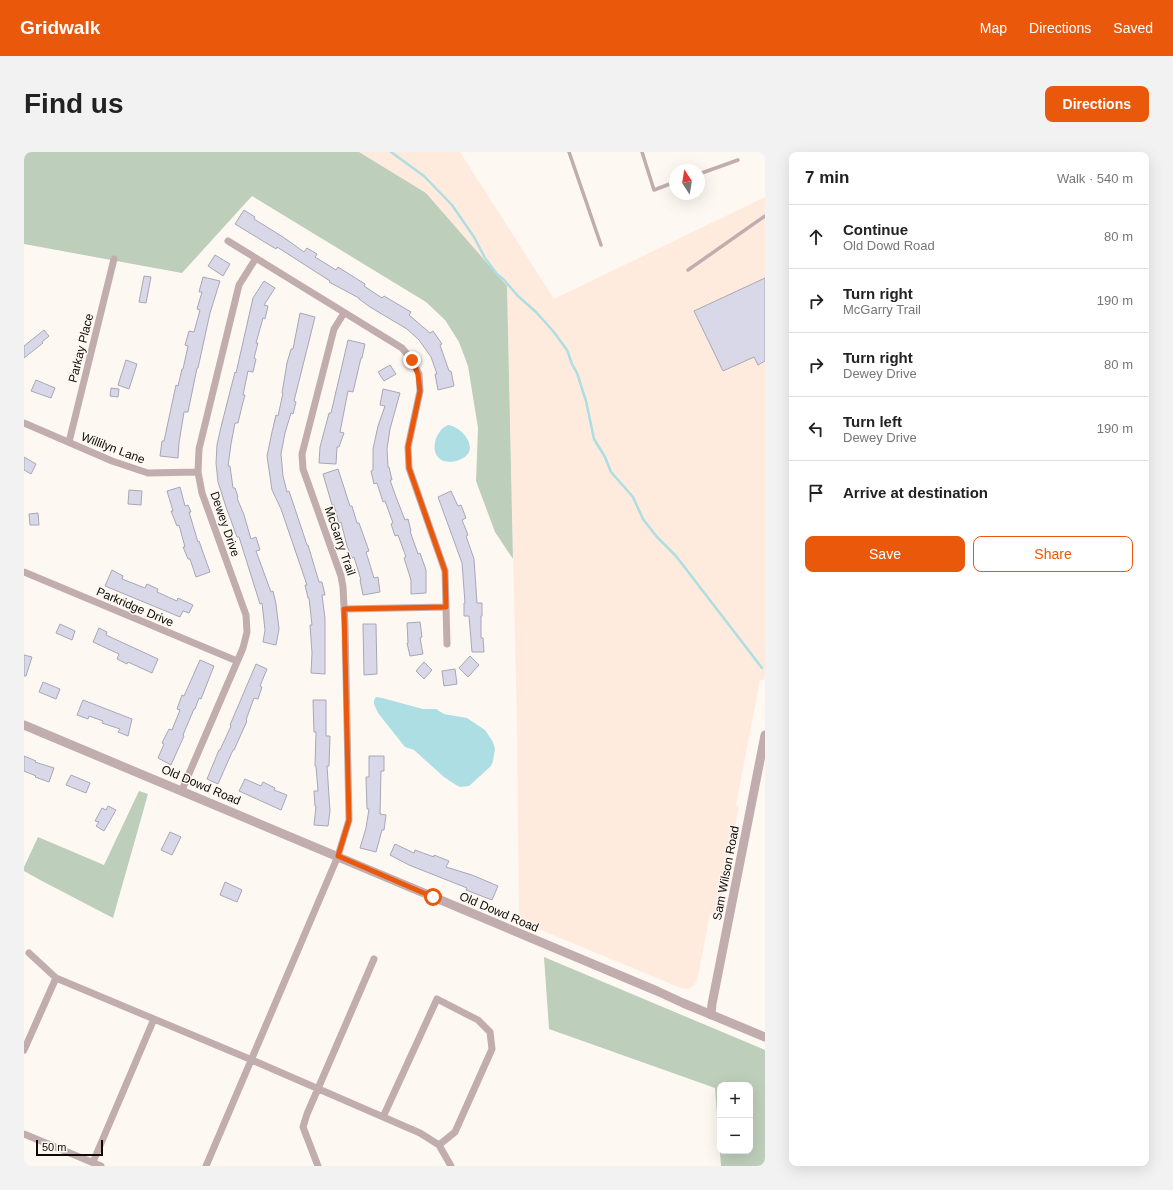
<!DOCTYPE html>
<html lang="en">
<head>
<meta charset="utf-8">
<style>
  :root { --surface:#fff; --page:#f2f2f2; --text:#222; --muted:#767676; --line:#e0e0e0; --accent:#ea580c }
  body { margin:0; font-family:Helvetica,sans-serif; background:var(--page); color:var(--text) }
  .controls { position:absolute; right:12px; bottom:12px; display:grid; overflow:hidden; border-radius:8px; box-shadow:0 4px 16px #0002 }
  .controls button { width:36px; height:36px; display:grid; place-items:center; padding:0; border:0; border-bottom:1px solid var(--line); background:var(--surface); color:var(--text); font:20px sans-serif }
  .compass { position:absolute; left:645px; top:12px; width:36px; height:36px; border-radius:50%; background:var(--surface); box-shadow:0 4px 16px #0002; rotate:348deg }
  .scale { position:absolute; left:12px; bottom:10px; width:67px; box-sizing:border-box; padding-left:4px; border:2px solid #0f0a07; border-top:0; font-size:11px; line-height:14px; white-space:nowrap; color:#0f0a07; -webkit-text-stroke:3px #fef8f3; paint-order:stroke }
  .stop { position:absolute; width:12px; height:12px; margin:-9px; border:3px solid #ea580c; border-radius:50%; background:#fff }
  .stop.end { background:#ea580c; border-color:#fff; box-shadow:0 1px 4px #0008 }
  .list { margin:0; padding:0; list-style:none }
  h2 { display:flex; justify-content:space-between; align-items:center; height:52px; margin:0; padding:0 16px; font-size:17px }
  h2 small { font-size:13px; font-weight:400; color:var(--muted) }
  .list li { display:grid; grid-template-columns:26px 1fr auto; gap:12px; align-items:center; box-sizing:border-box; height:64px; padding:0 16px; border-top:1px solid var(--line) }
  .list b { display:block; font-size:15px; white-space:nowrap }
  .list p { margin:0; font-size:13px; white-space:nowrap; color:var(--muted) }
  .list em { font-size:13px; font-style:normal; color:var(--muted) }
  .actions { display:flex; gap:8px; padding:12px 16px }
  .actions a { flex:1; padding:9px 0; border:1px solid var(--accent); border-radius:8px; text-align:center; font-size:14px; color:var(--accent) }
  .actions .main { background:var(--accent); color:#fff }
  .icon { flex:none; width:22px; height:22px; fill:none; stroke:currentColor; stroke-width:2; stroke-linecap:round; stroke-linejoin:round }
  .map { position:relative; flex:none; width:741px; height:1014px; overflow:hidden; border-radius:8px }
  header { display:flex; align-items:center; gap:24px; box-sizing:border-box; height:56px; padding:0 20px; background:var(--accent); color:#fff }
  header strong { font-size:19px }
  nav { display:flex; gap:22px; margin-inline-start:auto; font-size:14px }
  .intro { display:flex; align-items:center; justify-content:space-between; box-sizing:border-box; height:96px; padding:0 24px }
  h1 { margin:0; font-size:28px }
  .button { padding:10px 18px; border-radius:8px; background:var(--accent); color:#fff; font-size:14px; font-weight:700 }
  main { display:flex; gap:24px; padding:0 24px }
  aside { flex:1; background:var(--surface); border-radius:8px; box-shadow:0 4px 16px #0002 }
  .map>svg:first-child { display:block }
</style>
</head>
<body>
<header>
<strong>Gridwalk</strong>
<nav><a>Map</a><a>Directions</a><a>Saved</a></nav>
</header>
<div class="intro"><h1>Find us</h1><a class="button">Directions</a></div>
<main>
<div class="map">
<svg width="741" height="1014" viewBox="0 0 741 1014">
  <rect width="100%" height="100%" fill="#fef8f3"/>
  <path fill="#feebde" d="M 335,0 L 436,0 L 530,147 L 741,45 L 741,522 L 740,528 L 736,528 L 712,653 L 715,654 L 694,763 L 686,762 L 673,829 L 669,834 L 664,837 L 657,836 L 495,769 L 493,573 L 483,135 L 402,41 Z"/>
  <path fill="#bdceba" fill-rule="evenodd" d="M 0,0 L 335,0 L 402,41 L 483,134 L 489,407 L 471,380 L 452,329 L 454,276 L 444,214 L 435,190 L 421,168 L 402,150 L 228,44 L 158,121 L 0,92 Z
    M 115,639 L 124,642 L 89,766 L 18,729 L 0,719 L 0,715 L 14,685 L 80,713 Z
    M 520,805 L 741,898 L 741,1014 L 697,1014 L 691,936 L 525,877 ZM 696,933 L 726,933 L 726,999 L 696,999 Z"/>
  <path fill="#acdee3" d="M 424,273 C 436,274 454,293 442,304 C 435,310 420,313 414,305 C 406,296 413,277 424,273 Z
    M 352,545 L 358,546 L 399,557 L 412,557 L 420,562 L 443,566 L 461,578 L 469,590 L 471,597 L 469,609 L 467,614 L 445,634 L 436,635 L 432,633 L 420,625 L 390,598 L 381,595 L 354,561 L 350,552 L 350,548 Z"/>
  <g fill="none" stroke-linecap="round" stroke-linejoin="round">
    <path stroke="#acdee3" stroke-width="2.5" d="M 367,0 L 400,24 L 428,53 L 450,85 L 461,106 L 473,122 L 480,128 L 494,144 L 512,160 L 529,179 L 543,198 L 548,212 L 553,221 L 562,249 L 570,287 L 581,305 L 587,320 L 609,345 L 619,367 L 633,385 L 652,404 L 738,516"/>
  </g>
  <path fill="#d9d8e9" stroke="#a8a7b7" d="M 220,58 L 231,65 L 230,67 L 259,85 L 280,100 L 283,96 L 293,102 L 291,105 L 312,118 L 314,115 L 341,132 L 340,134 L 358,146 L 360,144 L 387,160 L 385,163 L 406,181 L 409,179 L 418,192 L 416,193 L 425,219 L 427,219 L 430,234 L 414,238 L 411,222 L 413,222 L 407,205 L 395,188 L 383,177 L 346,155 L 335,147 L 335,146 L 305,130 L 306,129 L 253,95 L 252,97 L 211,72 Z
    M 191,103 L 206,112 L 199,124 L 184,114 Z
    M 120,124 L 127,125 L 122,151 L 115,150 Z
    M 179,125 L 196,129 L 186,161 L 174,216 L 173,216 L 164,260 L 160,260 L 155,291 L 154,306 L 136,304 L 138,289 L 140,289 L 152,233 L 154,234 L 158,217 L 159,217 L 164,194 L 161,193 L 165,179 L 170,180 L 176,158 L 173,157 L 178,140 L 175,140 Z
    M 741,126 L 741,209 L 734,213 L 730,205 L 699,219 L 670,159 Z
    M 240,129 L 251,136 L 240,153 L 244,154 L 241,167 L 239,166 L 232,191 L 234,191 L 230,206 L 232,207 L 229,220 L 224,219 L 219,243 L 221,243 L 218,254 L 214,271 L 211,271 L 207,292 L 204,314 L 206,314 L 209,336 L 211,336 L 214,345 L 213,346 L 220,363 L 227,387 L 232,385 L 236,398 L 232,399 L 247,440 L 249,439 L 252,452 L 255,477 L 252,493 L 239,490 L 241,478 L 238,451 L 236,452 L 215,385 L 213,385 L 202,355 L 194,330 L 192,311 L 193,293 L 197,275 L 211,220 L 212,221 L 229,146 Z
    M 276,161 L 291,165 L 270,249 L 272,250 L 269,262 L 267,261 L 261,281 L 257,302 L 259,324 L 263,340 L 265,339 L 283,393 L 284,393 L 295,430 L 298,430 L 301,443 L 298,443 L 301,466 L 301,522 L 287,521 L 288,501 L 286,473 L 288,473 L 285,446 L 284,446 L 281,433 L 283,433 L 257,357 L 248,338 L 243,304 L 248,280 L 252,263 L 254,264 L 259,241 L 258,241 L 263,211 L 267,197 L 269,197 Z
    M 20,178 L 25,184 L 18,190 L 19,191 L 0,206 L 0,194 Z
    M 324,188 L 341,192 L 338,206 L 337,206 L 329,240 L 324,239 L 316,280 L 320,281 L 315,295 L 313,295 L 312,312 L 295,311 L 296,295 L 305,261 L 307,261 Z
    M 102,208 L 113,212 L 105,237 L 94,233 Z
    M 366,213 L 372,222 L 360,229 L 354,220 Z
    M 12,228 L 31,236 L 27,246 L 7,239 Z
    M 87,236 L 95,237 L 94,245 L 86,244 Z
    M 359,237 L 376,241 L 366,277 L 363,297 L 364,315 L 365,315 L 368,328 L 366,328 L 372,345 L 381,368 L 384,367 L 387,379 L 386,379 L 394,402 L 396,401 L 402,418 L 402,441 L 387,442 L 387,428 L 380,406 L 382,405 L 374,383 L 371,384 L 367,372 L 369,371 L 361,349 L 359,350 L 353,331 L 350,332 L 347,319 L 349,318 L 349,297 L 354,274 L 361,254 L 356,253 Z
    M 0,305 L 12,312 L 7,322 L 0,318 Z
    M 314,317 L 326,354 L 328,354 L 333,371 L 335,371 L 345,399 L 342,400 L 350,426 L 354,425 L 356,440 L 339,443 L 336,428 L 337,428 L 330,405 L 328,406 L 323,394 L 317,370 L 315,371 L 310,353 L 308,353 L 299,322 Z
    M 156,335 L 161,354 L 164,353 L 167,360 L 165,360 L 174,390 L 175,389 L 186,420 L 172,425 L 166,407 L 164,407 L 159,395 L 161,395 L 155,373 L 153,374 L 147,359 L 149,359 L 143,339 Z
    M 105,338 L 118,339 L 117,353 L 104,352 Z
    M 427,339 L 434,354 L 437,353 L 442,366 L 438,368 L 444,383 L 442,384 L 450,407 L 453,451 L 458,451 L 458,464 L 457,464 L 457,486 L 459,486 L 460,500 L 448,500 L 445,464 L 440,464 L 440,451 L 441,451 L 438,411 L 414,345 Z
    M 14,361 L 15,373 L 6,373 L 5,362 Z
    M 88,418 L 99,424 L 98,427 L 121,436 L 123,432 L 134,437 L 133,440 L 153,449 L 154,446 L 169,453 L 165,461 L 159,459 L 156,465 L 81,434 Z
    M 396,470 L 398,485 L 396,486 L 399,502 L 386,504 L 383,491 L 384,491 L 383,471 Z
    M 36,472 L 51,479 L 48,488 L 32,481 Z
    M 339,472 L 352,472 L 353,522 L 340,523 Z
    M 75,476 L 83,480 L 82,483 L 134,507 L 128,521 L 104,510 L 103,512 L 93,507 L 95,502 L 69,490 Z
    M 0,503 L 8,505 L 2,524 L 0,524 Z
    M 446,504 L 455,513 L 444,525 L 435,516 Z
    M 176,508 L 190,514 L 177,547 L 175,546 L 171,557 L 170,557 L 159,583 L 160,584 L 147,613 L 134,606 L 140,592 L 138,591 L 145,577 L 148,578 L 156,558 L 153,557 L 158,543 L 160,544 Z
    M 400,510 L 408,518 L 400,527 L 392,519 Z
    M 232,512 L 243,517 L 236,534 L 238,535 L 234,547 L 230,546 L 222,568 L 223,569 L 210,598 L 209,598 L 194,632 L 183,627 L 195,598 L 196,598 L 207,574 L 206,573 Z
    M 431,517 L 433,532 L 420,534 L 418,519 Z
    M 19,530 L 36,537 L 32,547 L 15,540 Z
    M 59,548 L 108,567 L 104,584 L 94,580 L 96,577 L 78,571 L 79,569 L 65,564 L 64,567 L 53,563 Z
    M 289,548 L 302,548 L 302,584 L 306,584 L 305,614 L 303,614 L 306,659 L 304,674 L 290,673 L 292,654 L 291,654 L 290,639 L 294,639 L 292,614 L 291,614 L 292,580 L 290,580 Z
    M 0,604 L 12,609 L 11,610 L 30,616 L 25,630 L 11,625 L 12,624 L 0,619 Z
    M 345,604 L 360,604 L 360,619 L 357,619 L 356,662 L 362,663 L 360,678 L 358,678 L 352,700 L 336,696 L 342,676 L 345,657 L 343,657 L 342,625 L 345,625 Z
    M 47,623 L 66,631 L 62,641 L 42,633 Z
    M 221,627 L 237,634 L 239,630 L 251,636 L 250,638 L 263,643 L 257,658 L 215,639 Z
    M 84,654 L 92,658 L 80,679 L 72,674 L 75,670 L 71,669 L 78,656 L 82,658 Z
    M 146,680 L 157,685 L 148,703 L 137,698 Z
    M 371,692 L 390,701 L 391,698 L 410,705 L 410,703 L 425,709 L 422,715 L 448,723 L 474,734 L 468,748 L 442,738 L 443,736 L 385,713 L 366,703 Z
    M 201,730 L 218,738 L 213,750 L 196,743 Z"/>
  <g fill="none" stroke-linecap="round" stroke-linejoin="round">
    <path stroke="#c2adae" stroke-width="3.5" d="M 545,0 L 577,93
      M 618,0 L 630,38 L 651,30
      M 675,22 L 714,8
      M 664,118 L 741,64"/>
    <path stroke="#c2adae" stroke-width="7" d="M 204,89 L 378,196 L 388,208 L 395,222 L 396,239 L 384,295 L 385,316 L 421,419 L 423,492
      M 0,271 L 88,309 L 124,321 L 174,320
      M 45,290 L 90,107
      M 0,420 L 213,509
      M 320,457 L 422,455
      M 158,638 L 219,496 L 223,480 L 222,463 L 178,341 L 174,320 L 175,297 L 215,133 L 232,106
      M 5,801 L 32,826 L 228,908 L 396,981 L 415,993 L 427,1014
      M 0,898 L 32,826
      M 359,965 L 413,847 L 454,868 L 466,880 L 468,897 L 431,980 L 415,993
      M 0,982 L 77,1014
      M 69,1010 L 130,867
      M 182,1014 L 314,704 L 325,668 L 321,473 L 319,435 L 317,424 L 279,317 L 278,302 L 310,177 L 320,161
      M 294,1014 L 279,975 L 283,962 L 350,807"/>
    <path stroke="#c2adae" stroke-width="9" d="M 0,573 L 633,839 L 659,851 L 741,885
      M 687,863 L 688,852 L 741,583"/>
  </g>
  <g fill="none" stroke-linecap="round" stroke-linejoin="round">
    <path stroke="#ea580c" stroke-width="5" d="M 388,208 L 394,222 L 396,239 L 384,295 L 385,316 L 421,419 L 422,455 L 320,457 L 325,668 L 314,704 L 409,745"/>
  </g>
  <g text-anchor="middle" stroke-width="3" stroke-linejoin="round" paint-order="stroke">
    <g font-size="12" fill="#0f0a07" stroke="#fef8f3">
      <text transform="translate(57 196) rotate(-76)" y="4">Parkay Place</text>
      <text transform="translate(89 296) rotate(21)" y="4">Willilyn Lane</text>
      <text transform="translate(201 372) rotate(71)" y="4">Dewey Drive</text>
      <text transform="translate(316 389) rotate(71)" y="4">McGarry Trail</text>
      <text transform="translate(111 455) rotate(23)" y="4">Parkridge Drive</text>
      <text transform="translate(177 633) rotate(23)" y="4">Old Dowd Road</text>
      <text transform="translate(702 721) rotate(-79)" y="4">Sam Wilson Road</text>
      <text transform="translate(475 760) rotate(23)" y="4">Old Dowd Road</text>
    </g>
  </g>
</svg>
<div class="controls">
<button>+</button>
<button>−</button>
</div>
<svg class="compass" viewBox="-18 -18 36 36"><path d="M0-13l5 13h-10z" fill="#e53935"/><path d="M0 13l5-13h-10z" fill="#767676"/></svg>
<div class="scale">50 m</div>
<div class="stop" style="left:409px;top:745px"></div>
<div class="stop end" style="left:388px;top:208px"></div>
</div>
<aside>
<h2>7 min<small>Walk · 540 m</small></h2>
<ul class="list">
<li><svg class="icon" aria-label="ahead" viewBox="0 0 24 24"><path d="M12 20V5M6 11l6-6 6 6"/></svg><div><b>Continue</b><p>Old Dowd Road</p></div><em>80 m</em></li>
<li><svg class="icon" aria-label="right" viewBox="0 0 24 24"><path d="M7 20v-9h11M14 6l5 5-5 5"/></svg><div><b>Turn right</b><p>McGarry Trail</p></div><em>190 m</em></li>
<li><svg class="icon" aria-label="right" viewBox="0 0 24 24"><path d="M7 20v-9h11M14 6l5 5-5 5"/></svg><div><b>Turn right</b><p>Dewey Drive</p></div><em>80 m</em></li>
<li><svg class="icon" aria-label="left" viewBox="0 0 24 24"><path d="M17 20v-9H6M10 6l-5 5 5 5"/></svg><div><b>Turn left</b><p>Dewey Drive</p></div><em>190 m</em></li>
<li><svg class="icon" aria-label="arrive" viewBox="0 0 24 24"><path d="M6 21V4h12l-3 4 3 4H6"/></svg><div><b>Arrive at destination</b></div></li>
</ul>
<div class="actions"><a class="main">Save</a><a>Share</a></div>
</aside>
</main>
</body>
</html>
